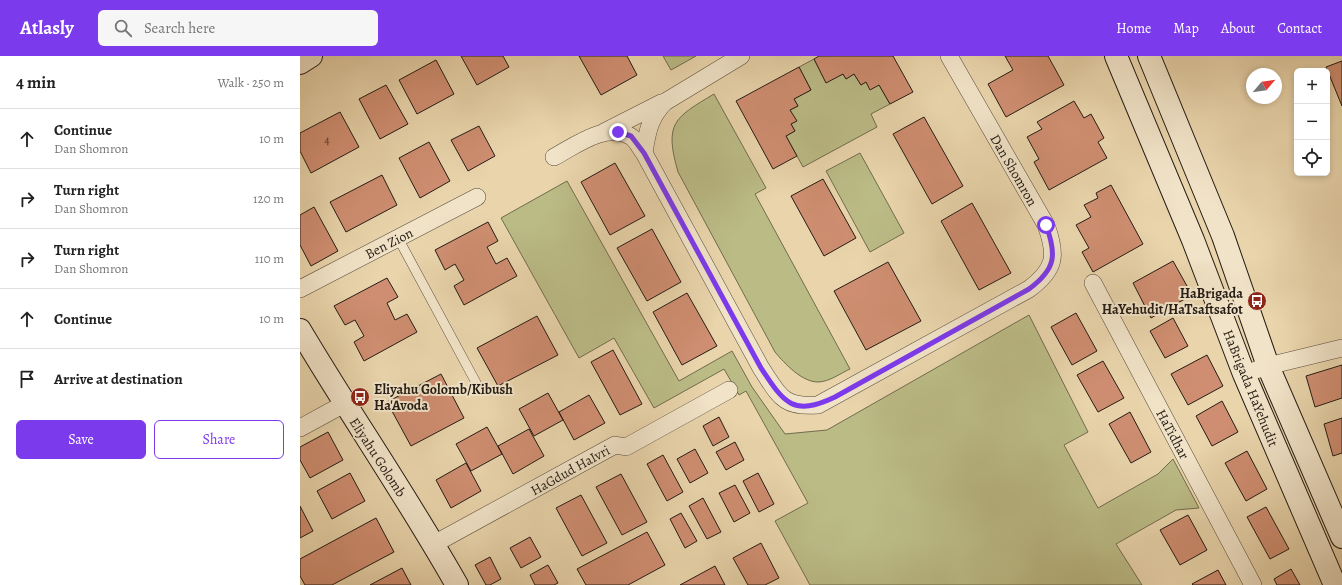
<!DOCTYPE html>
<html lang="en">
<head>
<meta charset="utf-8">
<style>
  :root { --surface:#fff; --page:#f6f6f6; --text:#222; --muted:#767676; --line:#e0e0e0; --accent:#7c3aed }
  body { margin:0; font-family:Alegreya,serif; background:var(--page); color:var(--text) }
  .controls { position:absolute; right:12px; top:12px; display:grid; overflow:hidden; border-radius:6px; box-shadow:0 2px 6px #0003 }
  .controls button { width:36px; height:36px; display:grid; place-items:center; padding:0; border:0; border-bottom:1px solid var(--line); background:var(--surface); color:var(--text); font:20px sans-serif }
  .compass { position:absolute; left:946px; top:12px; width:36px; height:36px; border-radius:50%; background:var(--surface); box-shadow:0 2px 6px #0003; rotate:61deg }
  .stop { position:absolute; width:12px; height:12px; margin:-9px; border:3px solid #7c3aed; border-radius:50%; background:#fff }
  .stop.end { background:#7c3aed; border-color:#fff; box-shadow:0 1px 4px #0008 }
  .list { margin:0; padding:0; list-style:none }
  h2 { display:flex; justify-content:space-between; align-items:center; height:52px; margin:0; padding:0 16px; font-size:17px }
  h2 small { font-size:13px; font-weight:400; color:var(--muted) }
  .list li { display:grid; grid-template-columns:26px 1fr auto; gap:12px; align-items:center; box-sizing:border-box; height:60px; padding:0 16px; border-top:1px solid var(--line) }
  .list b { display:block; font-size:15px; white-space:nowrap }
  .list p { margin:0; font-size:13px; white-space:nowrap; color:var(--muted) }
  .list em { font-size:13px; font-style:normal; color:var(--muted) }
  .actions { display:flex; gap:8px; padding:12px 16px }
  .actions a { flex:1; padding:9px 0; border:1px solid var(--accent); border-radius:6px; text-align:center; font-size:14px; color:var(--accent) }
  .actions .main { background:var(--accent); color:#fff }
  .icon { flex:none; width:22px; height:22px; fill:none; stroke:currentColor; stroke-width:2; stroke-linecap:round; stroke-linejoin:round }
  .map { position:relative; flex:none; width:1042px; height:529px; overflow:hidden }
  header { display:flex; align-items:center; gap:24px; box-sizing:border-box; height:56px; padding:0 20px; background:var(--accent); color:#fff }
  header strong { font-size:19px }
  nav { display:flex; gap:22px; margin-inline-start:auto; font-size:14px }
  .search { width:280px; height:36px; background:var(--page); display:flex; align-items:center; gap:10px; box-sizing:border-box; padding:0 14px; border-radius:6px; color:var(--muted); font-size:15px }
  main { display:flex }
  aside { flex:1; background:var(--surface) }
  .map>svg:first-child { display:block }
</style>
</head>
<body>
<header>
<strong>Atlasly</strong>
<div class="search"><svg class="icon" aria-label="search" viewBox="0 0 24 24"><circle cx="10" cy="10" r="6"/><path d="M15 15l6 6"/></svg>Search here</div>
<nav><a>Home</a><a>Map</a><a>About</a><a>Contact</a></nav>
</header>
<main>
<aside>
<h2>4 min<small>Walk · 250 m</small></h2>
<ul class="list">
<li><svg class="icon" aria-label="ahead" viewBox="0 0 24 24"><path d="M12 20V5M6 11l6-6 6 6"/></svg><div><b>Continue</b><p>Dan Shomron</p></div><em>10 m</em></li>
<li><svg class="icon" aria-label="right" viewBox="0 0 24 24"><path d="M7 20v-9h11M14 6l5 5-5 5"/></svg><div><b>Turn right</b><p>Dan Shomron</p></div><em>120 m</em></li>
<li><svg class="icon" aria-label="right" viewBox="0 0 24 24"><path d="M7 20v-9h11M14 6l5 5-5 5"/></svg><div><b>Turn right</b><p>Dan Shomron</p></div><em>110 m</em></li>
<li><svg class="icon" aria-label="ahead" viewBox="0 0 24 24"><path d="M12 20V5M6 11l6-6 6 6"/></svg><div><b>Continue</b></div><em>10 m</em></li>
<li><svg class="icon" aria-label="arrive" viewBox="0 0 24 24"><path d="M6 21V4h12l-3 4 3 4H6"/></svg><div><b>Arrive at destination</b></div></li>
</ul>
<div class="actions"><a class="main">Save</a><a>Share</a></div>
</aside>
<div class="map">
<svg width="1042" height="529" viewBox="0 0 1042 529">
  <rect width="100%" height="100%" fill="#e9d4ab"/>
  <filter id="stains"><feTurbulence type="fractalNoise" baseFrequency=".005" numOctaves="4"/><feColorMatrix values="0 0 0 0 .2 0 0 0 0 .09 0 0 0 0 .02 0 0 0 .5 -.17"/></filter>
  <radialGradient id="worn" r=".72"><stop offset=".6" stop-color="#630" stop-opacity="0"/><stop offset="1" stop-color="#630" stop-opacity=".3"/></radialGradient>
  <path fill="#bbbb86" stroke="#706c4d" d="M 363,0 L 396,0 L 371,14 Z
    M 514,3 L 526,26 L 543,18 L 546,23 L 554,18 L 561,29 L 566,26 L 579,29 L 590,48 L 571,58 L 577,71 L 503,111 L 486,80 L 495,75 L 491,68 L 496,65 L 490,54 L 498,50 L 494,43 L 511,34 L 499,11 Z
    M 414,38 L 466,132 L 455,138 L 550,313 C 541,317 529,326 518,326 C 502,326 485,308 475,296 L 378,116 C 364,67 374,62 414,38 Z
    M 560,97 L 604,177 L 570,196 L 526,115 Z
    M 267,125 L 379,325 L 432,295 L 452,331 L 485,378 L 527,374 L 729,259 L 788,376 L 764,389 L 798,452 L 858,418 L 873,403 L 899,452 L 876,454 L 816,488 L 842,529 L 510,529 L 475,465 L 508,447 L 446,335 L 439,339 L 424,313 L 354,352 L 314,282 L 279,302 L 201,162 Z"/>
  <path fill="#cf8e71" stroke="#241c14" d="M 161,0 L 203,0 L 209,11 L 177,29 Z
    M 279,0 L 327,0 L 337,19 L 301,39 Z
    M 519,0 L 593,0 L 613,36 L 590,48 L 579,29 L 570,34 L 566,26 L 561,29 L 554,18 L 546,23 L 543,18 L 526,27 L 514,3 Z
    M 705,0 L 748,0 L 764,29 L 706,61 L 688,28 L 713,14 Z
    M 136,4 L 154,38 L 117,58 L 99,24 Z
    M 1042,5 L 1042,50 L 1026,11 Z
    M 499,11 L 511,34 L 494,43 L 498,50 L 490,54 L 497,65 L 491,68 L 495,75 L 486,80 L 497,100 L 473,113 L 436,45 Z
    M 86,29 L 108,68 L 80,83 L 59,43 Z
    M 774,45 L 784,62 L 791,58 L 804,82 L 798,86 L 807,102 L 749,134 L 734,106 L 739,103 L 727,81 L 742,73 L 737,66 Z
    M 40,56 L 59,91 L 11,117 L 0,95 L 0,77 Z
    M 624,61 L 663,130 L 632,148 L 593,78 Z
    M 179,70 L 195,100 L 168,115 L 151,84 Z
    M 129,86 L 150,125 L 120,142 L 99,102 Z
    M 315,107 L 345,160 L 310,179 L 281,126 Z
    M 82,119 L 97,149 L 46,176 L 30,146 Z
    M 523,123 L 556,182 L 524,200 L 491,140 Z
    M 811,129 L 843,188 L 793,216 L 782,196 L 789,192 L 776,169 L 791,161 L 784,149 L 798,142 L 796,137 Z
    M 672,147 L 711,217 L 679,234 L 641,165 Z
    M 14,151 L 38,195 L 11,210 L 0,189 L 0,159 Z
    M 188,166 L 198,185 L 187,191 L 196,208 L 207,202 L 217,220 L 164,249 L 154,230 L 164,224 L 155,208 L 145,214 L 135,194 Z
    M 352,173 L 381,226 L 347,245 L 317,192 Z
    M 873,205 L 892,239 L 851,262 L 833,227 Z
    M 588,206 L 621,265 L 566,294 L 534,235 Z
    M 87,222 L 98,241 L 87,247 L 95,264 L 107,258 L 117,276 L 64,305 L 54,286 L 64,280 L 55,264 L 45,269 L 34,250 Z
    M 387,237 L 417,290 L 382,309 L 353,256 Z
    M 776,257 L 797,295 L 772,309 L 751,271 Z
    M 237,260 L 258,299 L 198,330 L 177,292 Z
    M 873,262 L 888,290 L 865,302 L 850,275 Z
    M 313,294 L 342,348 L 320,359 L 291,306 Z
    M 907,299 L 923,330 L 888,349 L 871,318 Z
    M 803,305 L 824,342 L 798,356 L 777,319 Z
    M 1042,309 L 1042,342 L 1015,351 L 1006,320 Z
    M 141,318 L 164,362 L 111,390 L 87,346 Z
    M 248,337 L 263,364 L 234,380 L 219,353 Z
    M 289,339 L 305,367 L 274,384 L 259,356 Z
    M 922,345 L 938,376 L 912,390 L 896,360 Z
    M 830,356 L 851,396 L 831,407 L 809,368 Z
    M 419,361 L 429,381 L 413,390 L 403,370 Z
    M 1042,362 L 1042,397 L 1033,400 L 1024,368 Z
    M 187,371 L 202,398 L 171,415 L 156,388 Z
    M 229,373 L 244,400 L 213,418 L 198,390 Z
    M 28,376 L 43,404 L 10,422 L 0,404 L 0,391 Z
    M 435,386 L 444,404 L 426,414 L 416,396 Z
    M 395,393 L 408,417 L 390,427 L 377,403 Z
    M 947,395 L 967,433 L 946,445 L 925,407 Z
    M 363,399 L 383,436 L 367,445 L 347,408 Z
    M 166,407 L 181,435 L 151,452 L 136,424 Z
    M 50,417 L 65,445 L 32,463 L 17,435 Z
    M 458,417 L 474,448 L 459,456 L 443,425 Z
    M 321,418 L 347,466 L 322,479 L 296,431 Z
    M 435,429 L 450,457 L 434,466 L 419,437 Z
    M 281,439 L 307,487 L 282,500 L 256,452 Z
    M 403,442 L 421,476 L 407,483 L 389,450 Z
    M 0,450 L 13,475 L 0,482 Z
    M 966,451 L 989,493 L 970,503 L 947,461 Z
    M 381,457 L 397,485 L 385,492 L 370,463 Z
    M 888,459 L 907,494 L 880,509 L 860,474 Z
    M 76,462 L 94,496 L 32,529 L 5,529 L 0,520 L 0,503 Z
    M 347,476 L 365,509 L 328,529 L 286,529 L 277,513 Z
    M 230,481 L 241,501 L 221,512 L 210,492 Z
    M 461,487 L 479,522 L 465,529 L 448,529 L 433,502 Z
    M 190,501 L 201,523 L 190,529 L 186,529 L 175,509 Z
    M 248,509 L 258,527 L 254,529 L 235,529 L 230,519 Z
    M 415,510 L 425,529 L 380,529 Z
    M 102,512 L 111,529 L 70,529 Z
    M 991,513 L 1000,529 L 977,529 L 974,523 Z
    M 918,514 L 926,529 L 893,529 L 892,528 Z"/>
  <g fill="none" stroke-linecap="round" stroke-linejoin="round">
    <g stroke="#554a3a" stroke-width="10">
      <path id="lane" d="M 98,182 L 180,334"/>
    </g>
    <g stroke="#554a3a" stroke-width="18">
      <path id="street" d="M 304,76 L 361,47
        M 344,97 C 347,76 350,61 365,46 L 441,0
        M 254,101 C 275,90 306,66 330,80 C 336,83 340,92 344,97 L 461,312 C 479,339 482,352 518,349 L 729,233 C 756,213 757,199 746,169 L 649,0
        M 793,227 L 953,529
        M 0,233 L 177,141
        M 944,318 L 968,310 L 1042,292
        M 0,372 L 44,348
        M 134,488 L 315,389 L 326,391 L 429,334"/>
    </g>
    <g stroke="#241c14" stroke-width="24">
      <path id="secondary" d="M 816,0 L 893,184 L 944,318 L 1035,529
        M 849,0 L 923,180 L 968,310 L 1042,481
        M 0,7 L 11,0
        M 0,274 C 51,360 108,442 157,529"/>
    </g>
    <use href="#lane" stroke="#f1e3c8" stroke-width="9"/>
    <use href="#street" stroke="#f1e3c8" stroke-width="17"/>
    <use href="#secondary" stroke="#f1e3c8" stroke-width="22"/>
  </g>
  <g fill="none" stroke-linecap="round" stroke-linejoin="round">
    <path stroke="#7c3aed" stroke-width="5" d="M 318,76 L 331,80 L 344,97 L 461,312 C 484,347 493,361 535,341 L 729,233 C 756,213 757,199 746,169"/>
  </g>
  <defs>
    <g id="bus-disc" transform="scale(1)"><circle r="9.5" fill="#8f2418" stroke="#f1e3c8"/><path d="M-5-6H5V4H4V6H2V4H-2V6H-4V4H-5ZM-3.5-4V0h7V-4ZM-3.5 1.2v1.5H-2V1.2ZM2 1.2v1.5H3.5V1.2Z" fill="#fff"/></g>
  </defs>
  <g fill-rule="evenodd">
    <use href="#bus-disc" x="957" y="245"/>
    <use href="#bus-disc" x="60" y="341"/>
  </g>
  <g text-anchor="middle" stroke-width="4" stroke-linejoin="round" paint-order="stroke">
    <g font-size="12" fill="#4f382b">
      <text x="27" y="88">4</text>
    </g>
    <g font-size="14" fill="#241c14" stroke="#f1e3c8">
      <text transform="translate(714 114) rotate(60)" y="5">Dan Shomron</text>
      <text transform="translate(89 187) rotate(-27)" y="5">Ben Zion</text>
      <text transform="translate(951 332) rotate(68)" y="5">HaBrigada HaYehudit</text>
      <text transform="translate(873 378) rotate(62)" y="5">HaTidhar</text>
      <text transform="translate(78 401) rotate(57)" y="5">Eliyahu Golomb</text>
      <text transform="translate(270 414) rotate(-29)" y="5">HaGdud HaIvri</text>
    </g>
    <g font-size="14" font-weight="bold" fill="#241c14" stroke="#f1e3c8" text-anchor="end">
      <text x="943" y="242">HaBrigada<tspan x="943" dy="16">HaYehudit/HaTsaftsafot</tspan></text>
      <text x="74" y="338" text-anchor="start">Eliyahu Golomb/Kibush<tspan x="74" dy="16">Ha'Avoda</tspan></text>
    </g>
  </g>
  <rect width="100%" height="100%" filter="url(#stains)"/>
  <rect width="100%" height="100%" fill="url(#worn)"/>
</svg>
<div class="controls">
<button>+</button>
<button>−</button>
<button><svg class="icon" aria-label="locate" viewBox="0 0 24 24"><circle cx="12" cy="12" r="6"/><path d="M12 2v4M12 18v4M2 12h4M18 12h4"/></svg></button>
</div>
<svg class="compass" viewBox="-18 -18 36 36"><path d="M0-13l5 13h-10z" fill="#e53935"/><path d="M0 13l5-13h-10z" fill="#767676"/></svg>
<div class="stop" style="left:746px;top:169px"></div>
<div class="stop end" style="left:318px;top:76px"></div>
</div>
</main>
</body>
</html>
